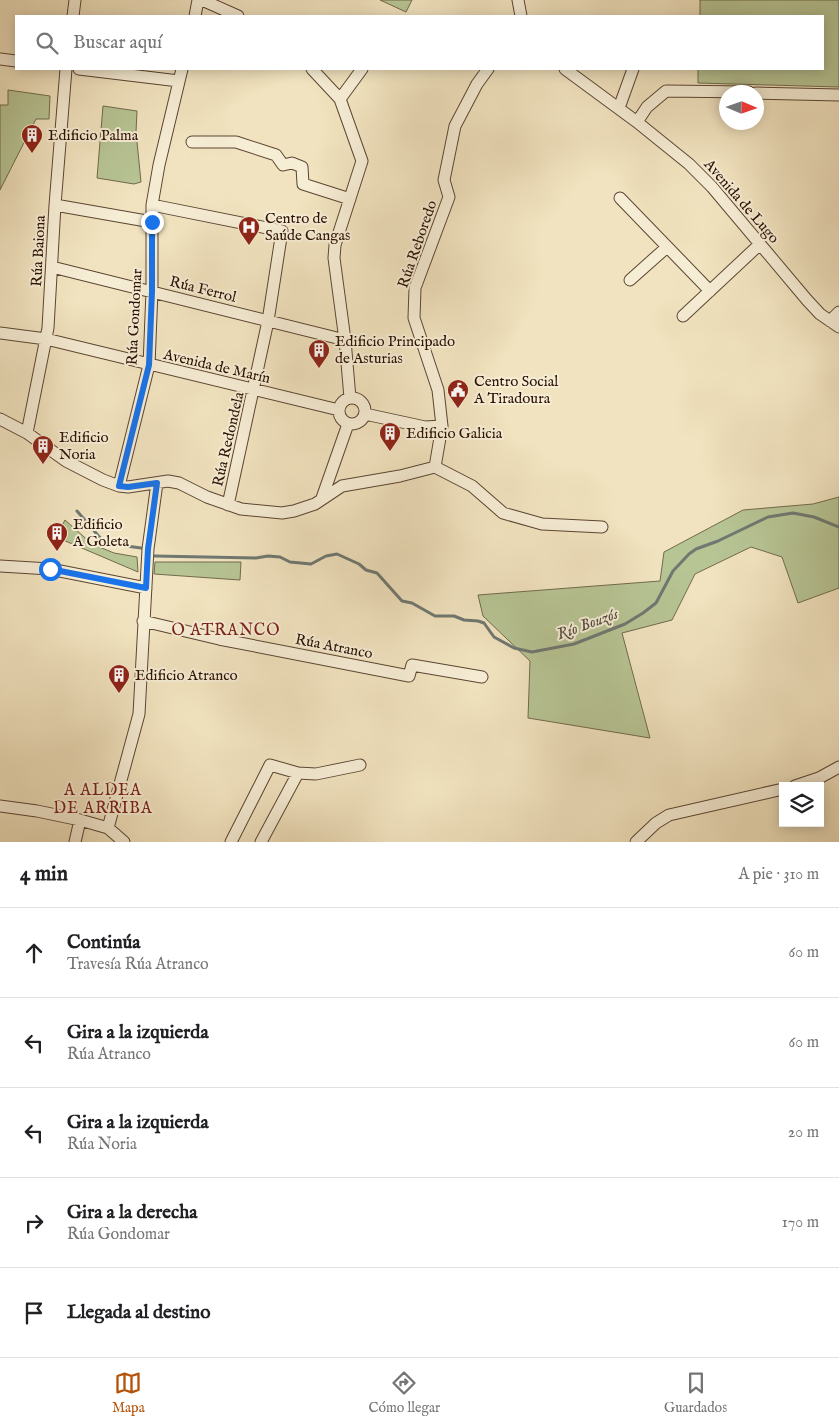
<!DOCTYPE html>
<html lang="es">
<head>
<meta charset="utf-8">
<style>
  :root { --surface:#fff; --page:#f2f2f2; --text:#202124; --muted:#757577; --line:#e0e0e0; --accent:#b45309 }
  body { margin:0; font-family:"IM FELL English",serif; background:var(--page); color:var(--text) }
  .controls { position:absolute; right:15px; bottom:15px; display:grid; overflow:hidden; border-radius:0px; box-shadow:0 2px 12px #0003 }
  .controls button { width:45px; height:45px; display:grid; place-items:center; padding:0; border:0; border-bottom:1px solid var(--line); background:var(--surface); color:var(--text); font:25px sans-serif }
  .compass { position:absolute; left:719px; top:85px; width:45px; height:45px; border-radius:50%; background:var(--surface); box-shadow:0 2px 12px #0003; rotate:92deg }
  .stop { position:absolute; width:15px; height:15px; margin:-11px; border:4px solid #1a73e8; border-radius:50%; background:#fff }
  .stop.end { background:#1a73e8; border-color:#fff; box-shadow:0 1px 5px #0008 }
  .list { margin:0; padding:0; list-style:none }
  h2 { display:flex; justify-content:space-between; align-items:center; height:65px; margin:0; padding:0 20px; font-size:21px }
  h2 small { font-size:16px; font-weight:400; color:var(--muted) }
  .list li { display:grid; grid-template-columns:32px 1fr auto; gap:15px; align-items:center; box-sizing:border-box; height:90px; padding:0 20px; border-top:1px solid var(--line) }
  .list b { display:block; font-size:19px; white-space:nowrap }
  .list p { margin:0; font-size:16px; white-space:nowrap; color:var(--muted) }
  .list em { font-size:16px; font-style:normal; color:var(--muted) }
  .icon { flex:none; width:28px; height:28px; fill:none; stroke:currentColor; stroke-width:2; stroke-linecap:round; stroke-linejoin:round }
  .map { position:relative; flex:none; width:839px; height:842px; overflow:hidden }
  .search { position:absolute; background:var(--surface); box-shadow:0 2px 12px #0003; left:15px; right:15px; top:15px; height:55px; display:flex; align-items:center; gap:12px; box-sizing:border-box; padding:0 18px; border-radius:0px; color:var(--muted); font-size:19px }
  .sheet { height:515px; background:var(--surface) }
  nav { display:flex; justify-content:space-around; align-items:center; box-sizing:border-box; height:70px; border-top:1px solid var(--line); background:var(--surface); font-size:14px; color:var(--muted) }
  nav a { display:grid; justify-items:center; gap:2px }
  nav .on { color:var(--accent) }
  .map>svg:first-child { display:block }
</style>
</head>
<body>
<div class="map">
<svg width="839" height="842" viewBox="0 0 839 842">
  <rect width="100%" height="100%" fill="#f1e3bf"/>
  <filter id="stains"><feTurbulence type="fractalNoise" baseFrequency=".004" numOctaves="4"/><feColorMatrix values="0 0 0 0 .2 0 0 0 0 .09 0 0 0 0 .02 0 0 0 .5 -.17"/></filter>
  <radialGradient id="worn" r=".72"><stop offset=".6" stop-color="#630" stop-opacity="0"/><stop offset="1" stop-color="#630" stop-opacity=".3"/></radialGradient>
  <path fill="#b7c494" stroke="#716a4c" d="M 380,0 L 412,0 L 406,12 Z
    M 700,0 L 839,0 L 839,87 L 698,83 L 698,69 L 823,69 L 823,16 L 700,16 Z
    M 8,90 L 50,96 L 49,119 L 36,119 L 0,190 L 0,105 L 8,105 Z
    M 103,106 L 137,111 L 136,132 L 141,182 L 134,184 L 97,178 Z
    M 839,497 L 839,588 L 798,603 L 782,557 L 751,547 L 695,574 L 672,620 L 622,633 L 650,738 L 528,718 L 530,661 L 483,616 L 478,595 L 660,581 L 664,552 L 743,510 L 813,504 Z
    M 65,520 L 92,544 L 114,553 L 137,557 L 138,572 L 56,537 Z
    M 155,562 L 241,562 L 240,580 L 154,574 Z"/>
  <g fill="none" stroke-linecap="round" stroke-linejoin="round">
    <path stroke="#6f7871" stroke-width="3" d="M 77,511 L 102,540 L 112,544 L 141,548
      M 155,556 L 256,558 L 268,556 L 280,557 L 290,562 L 311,564 L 326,556 L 337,554 L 359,564 L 366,570 L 377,573 L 402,601 L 412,603 L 435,616 L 454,616 L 464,620 L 478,621 L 484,623 L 494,637 L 514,648 L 532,652 L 574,644 L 625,624 L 643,613 L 656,603 L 673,571 L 689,554 L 696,549 L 718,541 L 768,517 L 793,513 L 814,517 L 839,527"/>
    <g stroke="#5c4532" stroke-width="13">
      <path id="minor" d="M 202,0 L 238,16
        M 518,0 L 521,16
        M 73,16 L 75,0
        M 195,16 L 198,0
        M 0,59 L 16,61
        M 79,69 L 179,81
        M 312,69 L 340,99 L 362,161 L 335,245 L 334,258 L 345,340 L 350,398
        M 565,69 L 637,122 L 689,164 L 712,187 L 807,300 L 820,314 L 839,327
        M 756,93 L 839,95
        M 340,99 L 362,69
        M 619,108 L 633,69
        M 637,122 L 647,107 L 666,91 L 749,92
        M 192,142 L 236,142 L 276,155 L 283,165 L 292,163 L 302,167 L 303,184 L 350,199
        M 620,198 L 710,291
        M 55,205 L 152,222
        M 152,205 L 282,231 L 268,321 L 228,505
        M 52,267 L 345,340
        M 630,280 L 667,247
        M 683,316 L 760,244
        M 830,321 L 839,312
        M 0,333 L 46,339 L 339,410
        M339 411a13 13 0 1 1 26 0a13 13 0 1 1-26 0Z
        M 365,414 L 425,427 L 442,426
        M 0,419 L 27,433 L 66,461 L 103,480 L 119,486 L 128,487 L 168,481 L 179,483 L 207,497 L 241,509 L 282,513 L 294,511 L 315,504 L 342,486 L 400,476 L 435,467
        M 27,433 L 48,328 L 55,205 L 66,69
        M 435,467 L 442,426 L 438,390 L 414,318 L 415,288 L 449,197 L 444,180 L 455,126 L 477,84 L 488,69
        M 435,467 L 472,486 L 503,513 L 542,524 L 602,527
        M 119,486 L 149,365 L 152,291 L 152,205 L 159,165 L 182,69
        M 322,498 L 348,424
        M 0,566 L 50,569 L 146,588
        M 143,621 L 219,639 L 409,676 L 412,665 L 482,677
        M 795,786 L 819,778 L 839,767
        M 0,806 L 37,811 L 80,820 L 108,828 L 124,842
        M 108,828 L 139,714 L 148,549 L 157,483
        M 75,842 L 80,820
        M 231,842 L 270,765 L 298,773 L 316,774 L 360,765
        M 261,842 L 298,773
        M 636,842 L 656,823 L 669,815 L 783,789"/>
    </g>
    <use href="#minor" stroke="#f6edd5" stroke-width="11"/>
  </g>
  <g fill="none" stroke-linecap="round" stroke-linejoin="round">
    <path stroke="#1a73e8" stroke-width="6" d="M 50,569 L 146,588 L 148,549 L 157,483 L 128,487 L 119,486 L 149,365 L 152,291 L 152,222"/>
  </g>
  <defs>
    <g id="building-pin" transform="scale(1.125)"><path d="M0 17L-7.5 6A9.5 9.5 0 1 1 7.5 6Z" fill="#8f2418" stroke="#f6edd5"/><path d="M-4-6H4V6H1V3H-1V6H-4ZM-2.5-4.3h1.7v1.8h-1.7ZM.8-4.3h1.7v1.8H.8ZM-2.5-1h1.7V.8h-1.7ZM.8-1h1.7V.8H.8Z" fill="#fff"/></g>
    <g id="hospital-pin" transform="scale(1.125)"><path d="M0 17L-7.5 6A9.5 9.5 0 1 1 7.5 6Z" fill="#8f2418" stroke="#f6edd5"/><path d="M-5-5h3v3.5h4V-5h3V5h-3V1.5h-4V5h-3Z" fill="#fff"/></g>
    <g id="civic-pin" transform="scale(1.125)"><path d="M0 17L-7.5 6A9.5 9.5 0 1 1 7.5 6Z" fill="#8f2418" stroke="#f6edd5"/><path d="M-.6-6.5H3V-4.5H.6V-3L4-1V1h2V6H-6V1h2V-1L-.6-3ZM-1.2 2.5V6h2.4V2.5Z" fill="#fff"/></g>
  </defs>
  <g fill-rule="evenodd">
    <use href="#building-pin" x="32" y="135"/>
    <use href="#hospital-pin" x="249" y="227"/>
    <use href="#building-pin" x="319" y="350"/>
    <use href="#civic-pin" x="458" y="390"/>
    <use href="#building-pin" x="390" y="433"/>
    <use href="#building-pin" x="43" y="446"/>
    <use href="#building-pin" x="57" y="533"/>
    <use href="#building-pin" x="119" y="675"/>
  </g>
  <g text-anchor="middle" stroke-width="4" stroke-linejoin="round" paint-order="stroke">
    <g font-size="15" fill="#2b1003" stroke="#f6edd5" text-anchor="start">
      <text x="48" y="140">Edificio Palma</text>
      <text x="265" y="223">Centro de<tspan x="265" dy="17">Saúde Cangas</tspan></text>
      <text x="335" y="346">Edificio Principado<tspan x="335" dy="17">de Asturias</tspan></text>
      <text x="474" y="386">Centro Social<tspan x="474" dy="17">A Tiradoura</tspan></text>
      <text x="406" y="438">Edificio Galicia</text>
      <text x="59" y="442">Edificio<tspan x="59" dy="17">Noria</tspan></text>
      <text x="73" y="529">Edificio<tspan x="73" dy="17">A Goleta</tspan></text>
      <text x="135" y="680">Edificio Atranco</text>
    </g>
    <g font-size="15" fill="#2b1003" stroke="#f6edd5">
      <text transform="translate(742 201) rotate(49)" y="5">Avenida de Lugo</text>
      <text transform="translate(417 244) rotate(-71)" y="5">Rúa Reboredo</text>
      <text transform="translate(38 251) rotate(-87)" y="5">Rúa Baiona</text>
      <text transform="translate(203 289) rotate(14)" y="5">Rúa Ferrol</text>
      <text transform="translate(134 317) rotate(-87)" y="5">Rúa Gondomar</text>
      <text transform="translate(217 366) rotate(13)" y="5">Avenida de Marín</text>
      <text transform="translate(228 439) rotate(-77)" y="5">Rúa Redondela</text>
      <text transform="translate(334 646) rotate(11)" y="5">Rúa Atranco</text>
    </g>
    <g font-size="16" font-style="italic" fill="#534d43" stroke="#f6edd5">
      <text transform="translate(587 623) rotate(-20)" y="6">Río Bouzós</text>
    </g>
    <g font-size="16" letter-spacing="1" fill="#7a1f14" stroke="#f6edd5">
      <text x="226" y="635">O ATRANCO</text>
      <text x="103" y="795">A ALDEA<tspan x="103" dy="18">DE ARRIBA</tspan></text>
    </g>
  </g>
  <rect width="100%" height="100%" filter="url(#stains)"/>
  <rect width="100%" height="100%" fill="url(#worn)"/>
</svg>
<div class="controls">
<button><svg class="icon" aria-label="layers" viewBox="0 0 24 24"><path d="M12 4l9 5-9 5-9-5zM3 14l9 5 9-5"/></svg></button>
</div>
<svg class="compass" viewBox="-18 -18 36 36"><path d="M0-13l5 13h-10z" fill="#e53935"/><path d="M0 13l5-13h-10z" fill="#757577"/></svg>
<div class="stop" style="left:50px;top:569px"></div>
<div class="stop end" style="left:152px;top:222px"></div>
<div class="search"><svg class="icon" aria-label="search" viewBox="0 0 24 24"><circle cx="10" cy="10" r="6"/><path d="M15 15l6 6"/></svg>Buscar aquí</div>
</div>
<section class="sheet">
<h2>4 min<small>A pie · 310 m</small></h2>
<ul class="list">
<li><svg class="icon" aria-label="ahead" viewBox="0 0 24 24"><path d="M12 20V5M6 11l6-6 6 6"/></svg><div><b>Continúa</b><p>Travesía Rúa Atranco</p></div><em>60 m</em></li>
<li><svg class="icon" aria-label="left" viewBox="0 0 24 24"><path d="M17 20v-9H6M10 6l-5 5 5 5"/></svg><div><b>Gira a la izquierda</b><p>Rúa Atranco</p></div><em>60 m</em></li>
<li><svg class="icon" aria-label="left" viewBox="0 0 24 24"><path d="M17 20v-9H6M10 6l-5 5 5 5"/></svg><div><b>Gira a la izquierda</b><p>Rúa Noria</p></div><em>20 m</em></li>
<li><svg class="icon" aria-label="right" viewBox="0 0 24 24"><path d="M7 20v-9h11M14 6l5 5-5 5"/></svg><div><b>Gira a la derecha</b><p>Rúa Gondomar</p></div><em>170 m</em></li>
<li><svg class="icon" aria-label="arrive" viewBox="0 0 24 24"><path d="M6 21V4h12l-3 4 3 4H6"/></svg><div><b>Llegada al destino</b></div></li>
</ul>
</section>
<nav>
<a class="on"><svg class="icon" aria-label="map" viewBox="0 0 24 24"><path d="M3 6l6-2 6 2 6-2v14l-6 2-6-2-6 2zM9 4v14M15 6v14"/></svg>Mapa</a>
<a><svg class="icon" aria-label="directions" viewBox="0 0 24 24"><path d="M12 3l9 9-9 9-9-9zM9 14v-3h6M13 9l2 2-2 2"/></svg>Cómo llegar</a>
<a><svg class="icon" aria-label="saved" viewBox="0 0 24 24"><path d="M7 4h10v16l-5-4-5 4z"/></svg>Guardados</a>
</nav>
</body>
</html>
